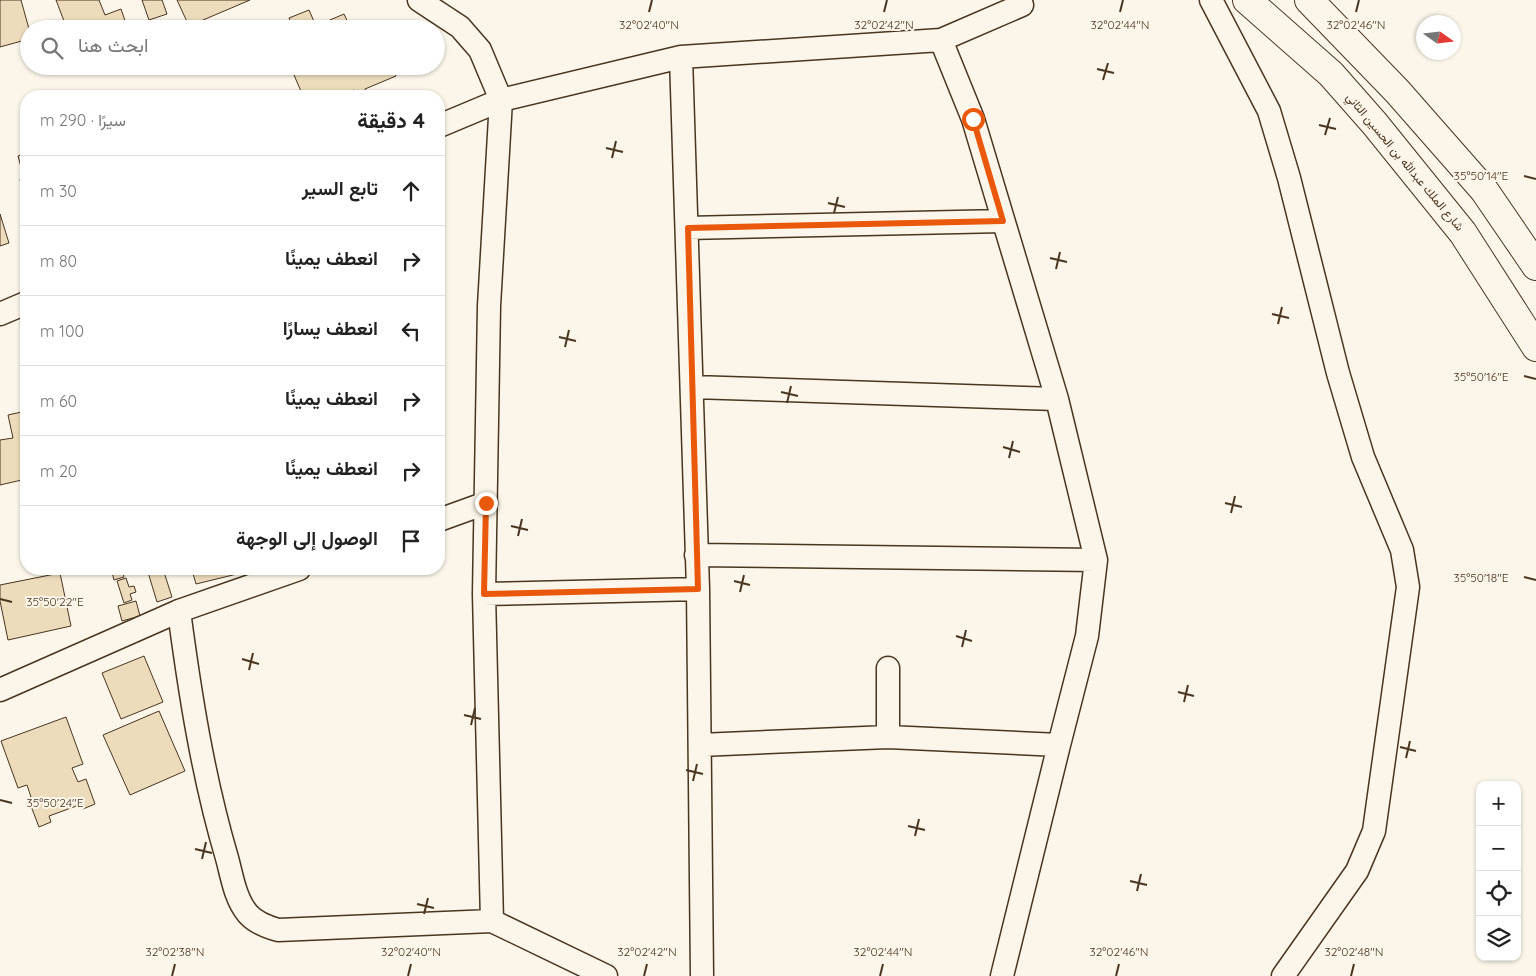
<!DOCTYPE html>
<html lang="ar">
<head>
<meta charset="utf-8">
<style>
  :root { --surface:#fff; --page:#f2f2f2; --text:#222; --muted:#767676; --line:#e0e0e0 }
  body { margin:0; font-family:Quicksand,Vazirmatn,sans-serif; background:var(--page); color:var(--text); direction:rtl }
  .controls { position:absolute; right:15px; bottom:15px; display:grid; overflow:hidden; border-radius:10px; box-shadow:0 1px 4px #0004 }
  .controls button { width:45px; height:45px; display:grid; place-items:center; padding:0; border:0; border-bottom:1px solid var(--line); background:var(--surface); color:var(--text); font:25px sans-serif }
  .compass { position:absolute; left:1416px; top:15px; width:45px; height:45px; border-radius:50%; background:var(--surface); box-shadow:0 1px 4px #0004; rotate:104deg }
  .stop { position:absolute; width:15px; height:15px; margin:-11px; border:4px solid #ea580c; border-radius:50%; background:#fff }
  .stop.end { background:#ea580c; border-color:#fff; box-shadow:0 1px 5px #0008 }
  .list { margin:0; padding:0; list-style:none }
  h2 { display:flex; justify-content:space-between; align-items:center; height:65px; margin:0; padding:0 20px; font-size:21px }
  h2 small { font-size:16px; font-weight:400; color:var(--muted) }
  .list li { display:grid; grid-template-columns:32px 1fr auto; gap:15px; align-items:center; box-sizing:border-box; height:70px; padding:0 20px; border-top:1px solid var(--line) }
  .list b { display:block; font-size:19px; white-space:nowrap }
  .list em { font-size:16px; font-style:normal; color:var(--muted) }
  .icon { flex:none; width:28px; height:28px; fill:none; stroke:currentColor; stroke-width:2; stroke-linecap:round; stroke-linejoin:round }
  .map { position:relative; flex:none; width:1536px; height:976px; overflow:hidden; direction:ltr }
  .search { position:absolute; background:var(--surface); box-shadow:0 1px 4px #0004; left:20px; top:20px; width:425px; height:55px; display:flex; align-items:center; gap:12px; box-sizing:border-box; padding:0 18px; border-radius:28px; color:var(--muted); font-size:19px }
  .panel { position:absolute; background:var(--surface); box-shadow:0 1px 4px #0004; left:20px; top:90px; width:425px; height:485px; border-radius:20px; direction:rtl }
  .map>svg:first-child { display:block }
</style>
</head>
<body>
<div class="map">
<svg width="1536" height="976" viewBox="0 0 1536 976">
  <rect width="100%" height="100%" fill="#fbf6e9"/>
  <path fill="#ecdcbc" stroke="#4a3520" d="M 0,0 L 21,0 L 29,29 L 29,39 L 0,47 Z
    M 56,0 L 99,0 L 105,15 L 121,9 L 128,29 L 67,29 Z
    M 142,0 L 162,0 L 167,14 L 149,20 Z
    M 177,0 L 250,0 L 189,26 Z
    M 309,10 L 316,26 L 344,14 L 351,29 L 293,29 L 289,18 Z
    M 315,66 L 392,66 L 396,76 L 365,89 L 366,92 L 356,96 L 354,90 L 348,92 L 349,95 L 346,96 L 303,96 L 294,75 Z
    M 26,153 L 26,193 L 24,194 L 20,179 L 24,178 L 18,156 Z
    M 0,214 L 9,243 L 0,246 Z
    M 26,411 L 26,479 L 0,485 L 0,440 L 13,438 L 8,415 Z
    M 111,569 L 122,569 L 124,577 L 114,580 Z
    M 147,569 L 163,569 L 172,597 L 157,602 Z
    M 181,569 L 235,569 L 237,574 L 196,584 L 192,570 L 182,573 Z
    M 60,573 L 71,626 L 8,640 L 0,601 L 0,585 Z
    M 126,578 L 129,587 L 134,586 L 136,592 L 130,594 L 132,600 L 124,603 L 117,581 Z
    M 136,601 L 140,616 L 122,621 L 118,606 Z
    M 144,656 L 163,702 L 121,719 L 102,673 Z
    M 159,711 L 185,771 L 130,795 L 103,735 Z
    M 66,717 L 83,764 L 72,768 L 78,782 L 86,779 L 95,804 L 83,809 L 82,804 L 49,816 L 51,822 L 39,827 L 29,801 L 32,800 L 27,785 L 18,788 L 1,741 Z"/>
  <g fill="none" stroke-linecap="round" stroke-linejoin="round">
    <g stroke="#4a3520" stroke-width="25">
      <path id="street" d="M 419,0 L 460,27 L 480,50 L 501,100 L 489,306 L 484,594 L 492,921
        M 1211,0 L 1269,111 L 1289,178 L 1338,373 L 1363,457 L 1402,550 L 1408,587 L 1374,831 L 1357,871 L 1283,976
        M 941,40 L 973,119 L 1057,399 L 1096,560 L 1087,636 L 1059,745 L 1002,976
        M 681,57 L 698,589 L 702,976
        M 439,126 L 501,100 L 681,57 L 941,40 L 1022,5
        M 687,228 L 1003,221
        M 0,314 L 26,303
        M 693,387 L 1057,399
        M 439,520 L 486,503
        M 696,555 L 1096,560
        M 484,594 L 698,589
        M 179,611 C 190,694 203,777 227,858 C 232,876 235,899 248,914 C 256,923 267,927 278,930 L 492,921 L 606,976
        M 0,690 L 179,611 L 299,569
        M 888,737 L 888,668
        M 700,745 L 888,737 L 1059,745"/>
    </g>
    <g stroke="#4a3520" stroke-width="30">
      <path id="highway" d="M 1247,0 L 1331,74 L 1375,124 L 1463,233 L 1536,347
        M 1309,0 L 1397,91 L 1484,190 L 1536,266"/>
    </g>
    <use href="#street" stroke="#fbf6e9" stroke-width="22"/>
    <use href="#highway" stroke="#fbf6e9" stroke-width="28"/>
  </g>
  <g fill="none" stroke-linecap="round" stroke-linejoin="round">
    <path stroke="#ea580c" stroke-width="6" d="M 486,503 L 484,594 L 698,589 L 688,228 L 1003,221 L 973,119"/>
  </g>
  <path fill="none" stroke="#4a3520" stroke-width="2" d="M 649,12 L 652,0M 884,12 L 887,0M 1120,12 L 1123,0M 1356,12 L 1359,0M 1097,69 L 1114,73M 1103,80 L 1108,63M 1319,125 L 1336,129M 1325,135 L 1330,118M 606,148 L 623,152M 612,158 L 616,141M 1524,176 L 1536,179M 828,203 L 845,207M 834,213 L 838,197M 1050,258 L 1067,262M 1056,269 L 1060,252M 1272,314 L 1289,318M 1278,324 L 1282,307M 559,337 L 576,341M 565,347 L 569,330M 1524,376 L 1536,379M 781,392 L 798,396M 787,403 L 791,386M 1003,447 L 1020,452M 1009,458 L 1013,441M 1225,503 L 1242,507M 1231,513 L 1235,496M 511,526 L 528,530M 518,536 L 522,519M 1524,577 L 1536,580M 734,581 L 750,585M 740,592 L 744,575M 0,599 L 12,602M 956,636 L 972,641M 962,647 L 966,630M 242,659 L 259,664M 249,670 L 253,653M 1178,692 L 1194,696M 1184,702 L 1188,685M 464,715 L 481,719M 471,725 L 475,708M 1400,747 L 1416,751M 1406,758 L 1410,741M 686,770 L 703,774M 693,781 L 697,764M 0,800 L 12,803M 908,826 L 925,830M 915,836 L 919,819M 195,849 L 212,853M 202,859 L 206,842M 1130,881 L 1147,885M 1137,891 L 1141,874M 417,904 L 434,908M 424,914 L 428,898M 172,976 L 175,964M 408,976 L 411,964M 644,976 L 647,964M 880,976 L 883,964M 1116,976 L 1119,964M 1351,976 L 1354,964"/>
  <g text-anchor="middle" stroke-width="4" stroke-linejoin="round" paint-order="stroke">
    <g font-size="12" fill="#4a3520" stroke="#fbf6e9">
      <text transform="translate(1405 162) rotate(50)" y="4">شارع الملك عبدالله بن الحسين الثاني</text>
    </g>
  </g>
  <g font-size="12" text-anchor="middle" fill="#4a3520" stroke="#fbf6e9" stroke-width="4" stroke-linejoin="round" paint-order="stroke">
    <text x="649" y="29">32°02'40"N</text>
    <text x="884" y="29">32°02'42"N</text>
    <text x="1120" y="29">32°02'44"N</text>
    <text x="1356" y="29">32°02'46"N</text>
    <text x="1481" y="180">35°50'14"E</text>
    <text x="1481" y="381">35°50'16"E</text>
    <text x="1481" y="582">35°50'18"E</text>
    <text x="55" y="606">35°50'22"E</text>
    <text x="55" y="807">35°50'24"E</text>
    <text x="175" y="956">32°02'38"N</text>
    <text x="411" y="956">32°02'40"N</text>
    <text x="647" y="956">32°02'42"N</text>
    <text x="883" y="956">32°02'44"N</text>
    <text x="1119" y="956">32°02'46"N</text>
    <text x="1354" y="956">32°02'48"N</text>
  </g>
</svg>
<div class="controls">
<button>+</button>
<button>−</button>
<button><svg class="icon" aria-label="locate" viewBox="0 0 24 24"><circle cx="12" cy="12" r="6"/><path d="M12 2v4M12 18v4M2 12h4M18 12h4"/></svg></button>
<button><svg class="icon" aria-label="layers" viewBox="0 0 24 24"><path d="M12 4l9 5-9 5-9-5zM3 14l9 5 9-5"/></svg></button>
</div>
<svg class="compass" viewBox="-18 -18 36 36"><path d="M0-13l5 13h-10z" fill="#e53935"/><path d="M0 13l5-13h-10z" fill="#767676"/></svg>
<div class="stop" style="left:973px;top:119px"></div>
<div class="stop end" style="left:486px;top:503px"></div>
<div class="search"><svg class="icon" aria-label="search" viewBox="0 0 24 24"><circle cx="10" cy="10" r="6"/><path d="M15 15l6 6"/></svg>ابحث هنا</div>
<section class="panel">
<h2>4 دقيقة<small>سيرًا · 290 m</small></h2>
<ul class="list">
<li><svg class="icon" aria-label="ahead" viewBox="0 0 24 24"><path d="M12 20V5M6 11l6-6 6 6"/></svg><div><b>تابع السير</b></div><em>30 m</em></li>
<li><svg class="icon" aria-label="right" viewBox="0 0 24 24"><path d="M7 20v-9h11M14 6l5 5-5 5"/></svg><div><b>انعطف يمينًا</b></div><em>80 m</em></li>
<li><svg class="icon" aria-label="left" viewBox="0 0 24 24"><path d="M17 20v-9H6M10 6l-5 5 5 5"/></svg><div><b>انعطف يسارًا</b></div><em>100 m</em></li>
<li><svg class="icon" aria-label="right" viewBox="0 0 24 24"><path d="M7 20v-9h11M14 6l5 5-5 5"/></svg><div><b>انعطف يمينًا</b></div><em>60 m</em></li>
<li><svg class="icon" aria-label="right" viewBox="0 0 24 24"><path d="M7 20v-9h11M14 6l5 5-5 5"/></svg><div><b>انعطف يمينًا</b></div><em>20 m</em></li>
<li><svg class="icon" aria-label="arrive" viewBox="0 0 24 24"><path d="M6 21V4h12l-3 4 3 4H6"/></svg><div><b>الوصول إلى الوجهة</b></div></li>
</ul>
</section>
</div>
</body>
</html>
